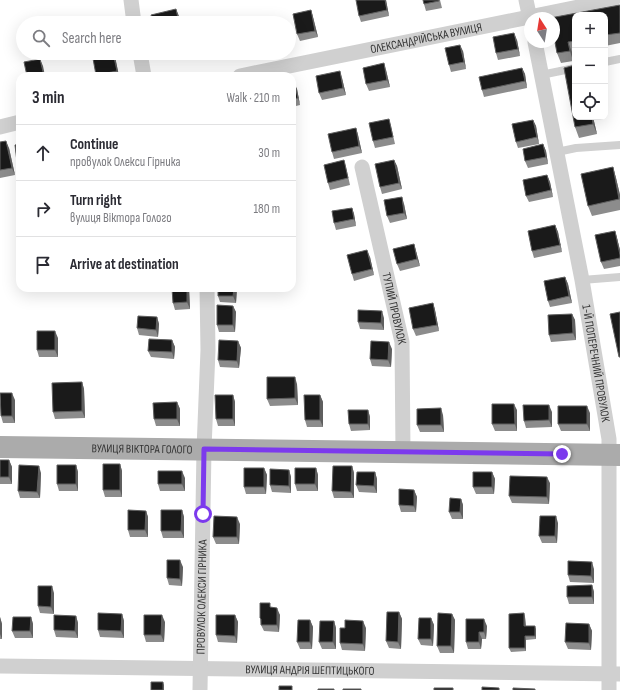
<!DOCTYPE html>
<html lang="en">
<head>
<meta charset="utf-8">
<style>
  :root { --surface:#fff; --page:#f7f7f7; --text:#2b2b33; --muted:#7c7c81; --line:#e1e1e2 }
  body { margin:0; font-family:"Sofia Sans Condensed",sans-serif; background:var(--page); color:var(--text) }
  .controls { position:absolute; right:12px; top:12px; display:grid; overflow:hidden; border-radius:8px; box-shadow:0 4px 16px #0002 }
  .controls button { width:36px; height:36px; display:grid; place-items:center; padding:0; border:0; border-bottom:1px solid var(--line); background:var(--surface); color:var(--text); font:20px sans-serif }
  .compass { position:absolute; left:524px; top:12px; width:36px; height:36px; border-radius:50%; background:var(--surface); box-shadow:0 4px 16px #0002; rotate:348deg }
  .stop { position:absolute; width:12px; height:12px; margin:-9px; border:3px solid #7c3aed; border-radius:50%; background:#fff }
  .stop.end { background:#7c3aed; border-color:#fff; box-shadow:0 1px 4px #0008 }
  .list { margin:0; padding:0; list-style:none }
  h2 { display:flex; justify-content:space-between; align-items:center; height:52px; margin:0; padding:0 16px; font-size:17px }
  h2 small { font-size:13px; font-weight:400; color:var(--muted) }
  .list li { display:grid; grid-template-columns:26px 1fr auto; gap:12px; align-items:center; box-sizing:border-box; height:56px; padding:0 16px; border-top:1px solid var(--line) }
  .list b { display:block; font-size:15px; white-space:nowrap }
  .list p { margin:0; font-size:13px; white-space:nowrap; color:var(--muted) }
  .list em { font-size:13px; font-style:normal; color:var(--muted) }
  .icon { flex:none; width:22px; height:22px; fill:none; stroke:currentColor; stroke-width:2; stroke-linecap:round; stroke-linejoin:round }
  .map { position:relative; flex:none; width:620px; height:690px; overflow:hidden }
  .search { position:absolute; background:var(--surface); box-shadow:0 4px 16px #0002; left:16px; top:16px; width:280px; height:44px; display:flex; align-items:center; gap:10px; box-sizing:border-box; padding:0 14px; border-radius:22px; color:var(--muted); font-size:15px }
  .panel { position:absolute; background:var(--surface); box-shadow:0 4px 16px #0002; left:16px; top:72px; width:280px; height:220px; border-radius:12px }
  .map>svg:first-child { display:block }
</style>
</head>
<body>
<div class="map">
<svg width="620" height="690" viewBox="0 0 620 690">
  <rect width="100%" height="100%" fill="#fff"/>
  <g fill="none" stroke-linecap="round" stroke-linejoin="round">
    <path stroke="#d0d0d0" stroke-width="8" d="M 605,62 L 620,59
      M 541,75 L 575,68
      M 557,152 L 576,148 L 620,145
      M 582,280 L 620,277"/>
    <g stroke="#d0d0d0" stroke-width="15">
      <path d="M 131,0 L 134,23"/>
      <path d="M 526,0 L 530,19"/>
      <path id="s1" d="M 535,42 L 582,280 L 609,439 L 609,690"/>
      <path d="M 140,53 L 144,76"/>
      <path id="s2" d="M 240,76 L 613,0"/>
      <path d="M 0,127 L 20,122"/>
      <path id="s3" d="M 362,167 L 402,342 L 403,452"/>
      <path id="s4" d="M 0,666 L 620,674"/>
      <path id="s5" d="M 200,690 L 204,449 L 208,350 L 207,288"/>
    </g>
    <path stroke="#ababab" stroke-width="22" id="s6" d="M 0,447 L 620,455"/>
  </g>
  <path fill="#8c8c8c" d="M 386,0 L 389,16 L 361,22 L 359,16 Z
    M 440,0 L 442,8 L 426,11 L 424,4 Z
    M 620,5 L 620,43 L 605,46 L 605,15 L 575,15 L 575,52 L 572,52 L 573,61 L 561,63 L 557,53 L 554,37 L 554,18 L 550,18 Z
    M 311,10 L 313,17 L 318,37 L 300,41 L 297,34 Z
    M 517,40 L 520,56 L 498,60 L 496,53 Z
    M 463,51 L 466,69 L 451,72 L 449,65 Z
    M 92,53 L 114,53 L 119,76 L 97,76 Z
    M 212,53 L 231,53 L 213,57 Z
    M 522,68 L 525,74 L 527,88 L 484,97 L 482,90 Z
    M 386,70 L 390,87 L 369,91 L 366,84 Z
    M 342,78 L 346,95 L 322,100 L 319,93 Z
    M 292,83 L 297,89 L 300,105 L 292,107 Z
    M 593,117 L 597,134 L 579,138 L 575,127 Z
    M 389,119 L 391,126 L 395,144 L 375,148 L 373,141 Z
    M 533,120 L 536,126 L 539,144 L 518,148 L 516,142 Z
    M 356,128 L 358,135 L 362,153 L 334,159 L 332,152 Z
    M 0,142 L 9,148 L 15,175 L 0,178 Z
    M 20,144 L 20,169 L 17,162 Z
    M 543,144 L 546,151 L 548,164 L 528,168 L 525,161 Z
    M 344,160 L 346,167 L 350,185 L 330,190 L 328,183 Z
    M 394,160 L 397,166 L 402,189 L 382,194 L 380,187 Z
    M 613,167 L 616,178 L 620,195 L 620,210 L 592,216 L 588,206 Z
    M 547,175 L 550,182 L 553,197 L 529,202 L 526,196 Z
    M 404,204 L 407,219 L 390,223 L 387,216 Z
    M 352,208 L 354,214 L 356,226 L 336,230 L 334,223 Z
    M 555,225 L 558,232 L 562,252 L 534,258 L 532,251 Z
    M 615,231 L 617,238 L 620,250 L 620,266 L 604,269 L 601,262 Z
    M 414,244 L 416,251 L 420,266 L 400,271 L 397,264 Z
    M 370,257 L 374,275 L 354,281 L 352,274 Z
    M 565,277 L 568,284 L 572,303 L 550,307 L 548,301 Z
    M 189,288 L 190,309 L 175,310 L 173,303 Z
    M 218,288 L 237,288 L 236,303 L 220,302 L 218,296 Z
    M 433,303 L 435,310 L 439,331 L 416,336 L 413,329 Z
    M 233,306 L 236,312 L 235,332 L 219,332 L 217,325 Z
    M 572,314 L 575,320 L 576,340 L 551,342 L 549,335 Z
    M 157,317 L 159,324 L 158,337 L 139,335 L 137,328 Z
    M 384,318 L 384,330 L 360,329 L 358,322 Z
    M 58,338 L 58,357 L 39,357 L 37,350 Z
    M 172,340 L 175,347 L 174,359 L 151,357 L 148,351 Z
    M 238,341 L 241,348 L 239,368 L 220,367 L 218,360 Z
    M 392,349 L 391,367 L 372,366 L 370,359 Z
    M 82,382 L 84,389 L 85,418 L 55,419 L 53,412 Z
    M 297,384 L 298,405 L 270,406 L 267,399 Z
    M 233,395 L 235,402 L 235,426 L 218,426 L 216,419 Z
    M 320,395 L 323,402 L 323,427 L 307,427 L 305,420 Z
    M 15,400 L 15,423 L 3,423 L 1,416 Z
    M 177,402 L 180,409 L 180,426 L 156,426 L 154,419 Z
    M 368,410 L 370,417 L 370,430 L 351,431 L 349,424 Z
    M 517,410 L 517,431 L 495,431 L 492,424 Z
    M 552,412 L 552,427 L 526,428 L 524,421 Z
    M 590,413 L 590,431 L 561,431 L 558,424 Z
    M 443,415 L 444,432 L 420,432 L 417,425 Z
    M 0,460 L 9,460 L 12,467 L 12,484 L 0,484 Z
    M 120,464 L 122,471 L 122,497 L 105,497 L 103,490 Z
    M 76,465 L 78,472 L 78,491 L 59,491 L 57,484 Z
    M 352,466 L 354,473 L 354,498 L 334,498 L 332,491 Z
    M 264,468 L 267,475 L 266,494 L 246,494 L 244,487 Z
    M 316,468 L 318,475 L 318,491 L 297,491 L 295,484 Z
    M 289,470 L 291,477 L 291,493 L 272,492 L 270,485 Z
    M 375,472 L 377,479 L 377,493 L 359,492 L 356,485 Z
    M 492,472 L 495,479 L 494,494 L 476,494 L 473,487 Z
    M 41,473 L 40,498 L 20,498 L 18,491 Z
    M 185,478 L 185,491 L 160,491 L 158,484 Z
    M 550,483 L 549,504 L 512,503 L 509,496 Z
    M 414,490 L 417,497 L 416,512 L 401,512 L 399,505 Z
    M 461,499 L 463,505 L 463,519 L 452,519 L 449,512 Z
    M 182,510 L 184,517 L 184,538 L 163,538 L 161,531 Z
    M 146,511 L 148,517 L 148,537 L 130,537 L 128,530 Z
    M 558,523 L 557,543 L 542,543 L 539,536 Z
    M 240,524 L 239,544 L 216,544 L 213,537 Z
    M 183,567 L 182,586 L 169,585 L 167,578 Z
    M 594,569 L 594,583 L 570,582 L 568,575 Z
    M 592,585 L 594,592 L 594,604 L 569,604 L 567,597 Z
    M 54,593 L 54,614 L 40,613 L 38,606 Z
    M 272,607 L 280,615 L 279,632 L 264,631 L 261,625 L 260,618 Z
    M 399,612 L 402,619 L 401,649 L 389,648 L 386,641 Z
    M 524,613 L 525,617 L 526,626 L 536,629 L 536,639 L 526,640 L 526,651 L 511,652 L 509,648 Z
    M 122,614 L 124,621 L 124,638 L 100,637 L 98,630 Z
    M 452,614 L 455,620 L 454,653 L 440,653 L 437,646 Z
    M 235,615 L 238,622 L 237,643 L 218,642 L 216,635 Z
    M 76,616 L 78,623 L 78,638 L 56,637 L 54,630 Z
    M 0,617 L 2,624 L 2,639 L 0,639 Z
    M 31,617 L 33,624 L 33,638 L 15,638 L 12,631 Z
    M 431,618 L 434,625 L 433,646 L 421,645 L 418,639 Z
    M 310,620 L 313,627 L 312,649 L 300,649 L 297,642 Z
    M 334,621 L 336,628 L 336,649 L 322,649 L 319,642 Z
    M 165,622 L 164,642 L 146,642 L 144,635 Z
    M 589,624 L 592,631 L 591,650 L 568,649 L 565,642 Z
    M 487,626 L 486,639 L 482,639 L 481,649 L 468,649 L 466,642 Z
    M 366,628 L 365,651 L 342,650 L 340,643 Z"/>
  <path fill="#5f5f5f" d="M 385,0 L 386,0 L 389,16 L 387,10 Z
    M 176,9 L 179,16 L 180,23 L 179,23 Z
    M 311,10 L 313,17 L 318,37 L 315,31 Z
    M 514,33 L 517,40 L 520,56 L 518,49 Z
    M 568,42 L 572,52 L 573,61 L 570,51 Z
    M 460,45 L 463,51 L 466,69 L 464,62 Z
    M 113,53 L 114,53 L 115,56 L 119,76 L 117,71 Z
    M 40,59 L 43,66 L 45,76 L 44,76 Z
    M 384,63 L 386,70 L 390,87 L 387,80 Z
    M 522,68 L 525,74 L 527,88 L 525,81 Z
    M 340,71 L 342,78 L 346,95 L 343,88 Z
    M 294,82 L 297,89 L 300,105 L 298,98 Z
    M 592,117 L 593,117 L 597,134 L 593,124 Z
    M 533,120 L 536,126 L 539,144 L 537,137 Z
    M 356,128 L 358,135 L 362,153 L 359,146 Z
    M 6,141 L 9,148 L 15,175 L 12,168 Z
    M 543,144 L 546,151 L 548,164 L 546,157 Z
    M 394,160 L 397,166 L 402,189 L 399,183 Z
    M 613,167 L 616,178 L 620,195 L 620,201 Z
    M 547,175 L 550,182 L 553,197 L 551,190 Z
    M 402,197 L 404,204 L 407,219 L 404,213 Z
    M 352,208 L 354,214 L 356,226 L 354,219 Z
    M 555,225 L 558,232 L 562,252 L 560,245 Z
    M 615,231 L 617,238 L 620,250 L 620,255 Z
    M 414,244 L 416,251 L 420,266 L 417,259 Z
    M 367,250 L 370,257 L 374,275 L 372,269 Z
    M 565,277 L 568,284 L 572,303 L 569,296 Z
    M 187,288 L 189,288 L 190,309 L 187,302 Z
    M 234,288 L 237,288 L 236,303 L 233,296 Z
    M 433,303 L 435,310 L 439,331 L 437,325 Z
    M 233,306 L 236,312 L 235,332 L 233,325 Z
    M 382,311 L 384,318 L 384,330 L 381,323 Z
    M 572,314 L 575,320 L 576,340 L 573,333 Z
    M 157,317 L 159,324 L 158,337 L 156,330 Z
    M 55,331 L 58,338 L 58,357 L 55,350 Z
    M 172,340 L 175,347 L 174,359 L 172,352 Z
    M 238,341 L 241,348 L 239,368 L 237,361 Z
    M 389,342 L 392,349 L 391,367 L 388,360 Z
    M 295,377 L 297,384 L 298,405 L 295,398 Z
    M 82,382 L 84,389 L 85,418 L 82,411 Z
    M 12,393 L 15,400 L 15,423 L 12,416 Z
    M 233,395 L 235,402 L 235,426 L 233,419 Z
    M 320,395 L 323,402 L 323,427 L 320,420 Z
    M 177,402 L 180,409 L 180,426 L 177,419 Z
    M 514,404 L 517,410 L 517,431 L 515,424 Z
    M 549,405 L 552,412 L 552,427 L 549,420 Z
    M 587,406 L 590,413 L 590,431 L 587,424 Z
    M 441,408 L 443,415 L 444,432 L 441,425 Z
    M 368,410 L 370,417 L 370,430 L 368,424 Z
    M 9,460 L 12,467 L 12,484 L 9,477 Z
    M 120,464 L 122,471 L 122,497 L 120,490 Z
    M 76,465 L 78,472 L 78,491 L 76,484 Z
    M 39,466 L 41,473 L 40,498 L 37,492 Z
    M 352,466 L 354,473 L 354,498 L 351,492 Z
    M 264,468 L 267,475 L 266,494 L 264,487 Z
    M 316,468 L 318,475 L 318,491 L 315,484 Z
    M 289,470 L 291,477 L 291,493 L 289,486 Z
    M 182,471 L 185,478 L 185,491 L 182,484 Z
    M 375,472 L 377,479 L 377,493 L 374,486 Z
    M 492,472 L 495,479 L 494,494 L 492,487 Z
    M 547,477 L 550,483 L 549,504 L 547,497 Z
    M 414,490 L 417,497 L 416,512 L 414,506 Z
    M 461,499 L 463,505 L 463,519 L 460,512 Z
    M 182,510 L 184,517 L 184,538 L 181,531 Z
    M 146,511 L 148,517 L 148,537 L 145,530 Z
    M 556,516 L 558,523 L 557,543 L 555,536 Z
    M 237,517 L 240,524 L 239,544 L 237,537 Z
    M 180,560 L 183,567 L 182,586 L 180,579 Z
    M 592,562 L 594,569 L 594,583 L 591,576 Z
    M 592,585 L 594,592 L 594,604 L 592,597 Z
    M 52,586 L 54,593 L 54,614 L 51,607 Z
    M 277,608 L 280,615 L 279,632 L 277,625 Z
    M 399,612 L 402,619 L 401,649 L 398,642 Z
    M 524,613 L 525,617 L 526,630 L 524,626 Z
    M 122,614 L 124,621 L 124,638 L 121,631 Z
    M 452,614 L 455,620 L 454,653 L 451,646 Z
    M 162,615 L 165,622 L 164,642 L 161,635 Z
    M 235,615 L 238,622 L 237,643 L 235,636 Z
    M 76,616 L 78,623 L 78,638 L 75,631 Z
    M 0,617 L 2,624 L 2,639 L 0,634 Z
    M 31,617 L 33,624 L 33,638 L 30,631 Z
    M 431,618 L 434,625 L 433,646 L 431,639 Z
    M 484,619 L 487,626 L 486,639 L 484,632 Z
    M 310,620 L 313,627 L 312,649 L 310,642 Z
    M 334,621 L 336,628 L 336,649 L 333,642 Z
    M 363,621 L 366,628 L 365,651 L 363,644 Z
    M 589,624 L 592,631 L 591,650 L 589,643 Z
    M 535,626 L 536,629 L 536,639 L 535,636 Z
    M 479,632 L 482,639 L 481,649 L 479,642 Z
    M 525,636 L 526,640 L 526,651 L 525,648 Z
    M 163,682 L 164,685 L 164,690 L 163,690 Z"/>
  <path fill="#1a1a1a" stroke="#5f5f5f" d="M 356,0 L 385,0 L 387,10 L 359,16 Z
    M 423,0 L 439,0 L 439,1 L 424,4 Z
    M 620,5 L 620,33 L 605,35 L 605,15 L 575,15 L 575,41 L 568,42 L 570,51 L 557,53 L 554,37 L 554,18 L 550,18 Z
    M 176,9 L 179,23 L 153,23 L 151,15 Z
    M 311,10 L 315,31 L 297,34 L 293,14 Z
    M 259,17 L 260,23 L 240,23 L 240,22 Z
    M 514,33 L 518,49 L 496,53 L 493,37 Z
    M 460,45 L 464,62 L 449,65 L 445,48 Z
    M 92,53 L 113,53 L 117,71 L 96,75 Z
    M 40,59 L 44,76 L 27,76 L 24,62 Z
    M 384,63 L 387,80 L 366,84 L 363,68 Z
    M 575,65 L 575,117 L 592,117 L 593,124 L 575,127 L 564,68 Z
    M 522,68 L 525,81 L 482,90 L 479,77 Z
    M 340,71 L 343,88 L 319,93 L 316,76 Z
    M 294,82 L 298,98 L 292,99 L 292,83 Z
    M 389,119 L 393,137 L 373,141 L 369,123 Z
    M 533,120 L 537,137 L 516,142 L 512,124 Z
    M 356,128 L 359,146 L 332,152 L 328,134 Z
    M 6,141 L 12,168 L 0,170 L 0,142 Z
    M 20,144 L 20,162 L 17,162 L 15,145 Z
    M 543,144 L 546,157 L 525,161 L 523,149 Z
    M 344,160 L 348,178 L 328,183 L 324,165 Z
    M 394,160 L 399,183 L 380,187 L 375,164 Z
    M 613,167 L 619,199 L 588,206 L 581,174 Z
    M 547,175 L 551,190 L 526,196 L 523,180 Z
    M 402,197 L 404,213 L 387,216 L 384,200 Z
    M 352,208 L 354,219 L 334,223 L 332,211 Z
    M 555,225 L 560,245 L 532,251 L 528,231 Z
    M 615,231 L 620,255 L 620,258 L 601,262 L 595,235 Z
    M 414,244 L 417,259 L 397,264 L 393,249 Z
    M 367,250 L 372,269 L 352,274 L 347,255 Z
    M 565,277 L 569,296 L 548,301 L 544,281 Z
    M 172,288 L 187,288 L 187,302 L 173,303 Z
    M 218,288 L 234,288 L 233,296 L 218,296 Z
    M 433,303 L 437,325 L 413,329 L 409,308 Z
    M 217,305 L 233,306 L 233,325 L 217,325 Z
    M 358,310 L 382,311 L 381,323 L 358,322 Z
    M 620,312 L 620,357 L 619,357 L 610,314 Z
    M 572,314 L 573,333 L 549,335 L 548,315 Z
    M 138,316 L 157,317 L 156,330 L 137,328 Z
    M 37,331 L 55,331 L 55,350 L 37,350 Z
    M 149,339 L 172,340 L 172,352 L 148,351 Z
    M 219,340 L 238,341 L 237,361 L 218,360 Z
    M 371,341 L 389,342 L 388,360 L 370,359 Z
    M 267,377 L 295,377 L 295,398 L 267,399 Z
    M 82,382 L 82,411 L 53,412 L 52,383 Z
    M 0,393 L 12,393 L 12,416 L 1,416 Z
    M 215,395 L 233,395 L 233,419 L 216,419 Z
    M 304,395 L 320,395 L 320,420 L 305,420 Z
    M 177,402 L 177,419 L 154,419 L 153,403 Z
    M 492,404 L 514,404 L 515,424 L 492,424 Z
    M 523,405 L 549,405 L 549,420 L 524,421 Z
    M 558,406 L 587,406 L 587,424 L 558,424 Z
    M 441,408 L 441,425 L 417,425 L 417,409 Z
    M 348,410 L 368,410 L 368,424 L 349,424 Z
    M 0,460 L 9,460 L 9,477 L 0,477 Z
    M 103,464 L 120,464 L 120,490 L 103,490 Z
    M 19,465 L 39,466 L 37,492 L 18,491 Z
    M 57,465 L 76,465 L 76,484 L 57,484 Z
    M 333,466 L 352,466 L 351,492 L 332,491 Z
    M 244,468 L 264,468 L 264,487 L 244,487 Z
    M 295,468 L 316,468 L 315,484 L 295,484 Z
    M 270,469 L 289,470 L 289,486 L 270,485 Z
    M 158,471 L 182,471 L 182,484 L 158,484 Z
    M 357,472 L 375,472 L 374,486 L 356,485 Z
    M 473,472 L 492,472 L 492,487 L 473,487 Z
    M 510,476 L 547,477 L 547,497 L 509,496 Z
    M 399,489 L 414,490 L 414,506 L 399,505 Z
    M 450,498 L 461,499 L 460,512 L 449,512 Z
    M 128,510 L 146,511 L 145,530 L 128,530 Z
    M 161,510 L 182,510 L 181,531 L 161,531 Z
    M 214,516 L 237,517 L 237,537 L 213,537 Z
    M 540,516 L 556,516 L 555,536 L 539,536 Z
    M 167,560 L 180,560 L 180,579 L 167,578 Z
    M 568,561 L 592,562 L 591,576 L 568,575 Z
    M 592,585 L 592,597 L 567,597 L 567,586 Z
    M 38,586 L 52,586 L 51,607 L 38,606 Z
    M 260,603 L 270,603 L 270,607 L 277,608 L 277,625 L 261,625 L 261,619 L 260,618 Z
    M 387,612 L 399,612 L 398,642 L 386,641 Z
    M 98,613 L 122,614 L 121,631 L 98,630 Z
    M 438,613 L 452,614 L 451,646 L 437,646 Z
    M 524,613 L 524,626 L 535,626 L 535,636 L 525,636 L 525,648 L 509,648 L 509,614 Z
    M 54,615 L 76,616 L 75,631 L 54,630 Z
    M 144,615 L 162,615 L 161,635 L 144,635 Z
    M 216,615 L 235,615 L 235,636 L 216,635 Z
    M 13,617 L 31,617 L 30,631 L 12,631 Z
    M 419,618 L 431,618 L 431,639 L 418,639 Z
    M 466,619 L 484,619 L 484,632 L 479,632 L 479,642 L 466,642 Z
    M 298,620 L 310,620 L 310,642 L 297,642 Z
    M 345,620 L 363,621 L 363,644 L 340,643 L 340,628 L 345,628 Z
    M 320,621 L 334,621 L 333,642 L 319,642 Z
    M 566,623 L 589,624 L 589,643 L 565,642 Z
    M 151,682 L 163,682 L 163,690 L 151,690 Z
    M 279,686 L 292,686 L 292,690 L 279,690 Z
    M 482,687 L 499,688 L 499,690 L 482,690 Z
    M 434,688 L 453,688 L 453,690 L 434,690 Z
    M 513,688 L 535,689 L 535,690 L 513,690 Z
    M 318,689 L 334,689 L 334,690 L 318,690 Z
    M 343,689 L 361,689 L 361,690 L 343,690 Z"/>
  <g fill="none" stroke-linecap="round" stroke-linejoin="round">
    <path stroke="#7c3aed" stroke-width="5" d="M 203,514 L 204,449 L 562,454"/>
  </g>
  <g text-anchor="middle" stroke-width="4" stroke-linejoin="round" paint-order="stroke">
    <g font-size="12" fill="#333" stroke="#fff">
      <text dy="4" stroke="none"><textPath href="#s2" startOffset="190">ОЛЕКСАНДРІЙСЬКА ВУЛИЦЯ</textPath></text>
      <text dy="4" stroke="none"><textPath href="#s3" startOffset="145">ТУПИЙ ПРОВУЛОК</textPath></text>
      <text dy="4" stroke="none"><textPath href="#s1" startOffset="327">1-Й ПОПЕРЕЧНИЙ ПРОВУЛОК</textPath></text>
      <text dy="4" stroke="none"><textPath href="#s6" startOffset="142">ВУЛИЦЯ ВІКТОРА ГОЛОГО</textPath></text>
      <text dy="4" stroke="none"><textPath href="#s5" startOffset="93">ПРОВУЛОК ОЛЕКСИ ГІРНИКА</textPath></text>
      <text dy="4" stroke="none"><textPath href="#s4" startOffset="310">ВУЛИЦЯ АНДРІЯ ШЕПТИЦЬКОГО</textPath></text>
    </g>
  </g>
</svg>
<div class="controls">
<button>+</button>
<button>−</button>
<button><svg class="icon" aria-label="locate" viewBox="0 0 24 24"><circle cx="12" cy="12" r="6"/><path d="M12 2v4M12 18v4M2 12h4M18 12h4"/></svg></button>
</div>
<svg class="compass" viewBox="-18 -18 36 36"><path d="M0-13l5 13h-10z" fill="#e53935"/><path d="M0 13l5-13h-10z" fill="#7c7c81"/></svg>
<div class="stop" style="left:203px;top:514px"></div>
<div class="stop end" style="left:562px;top:454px"></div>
<div class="search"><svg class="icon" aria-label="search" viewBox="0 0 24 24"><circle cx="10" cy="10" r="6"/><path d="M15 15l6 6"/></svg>Search here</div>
<section class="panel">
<h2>3 min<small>Walk · 210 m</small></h2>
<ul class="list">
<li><svg class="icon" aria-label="ahead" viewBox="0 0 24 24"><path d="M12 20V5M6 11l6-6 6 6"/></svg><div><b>Continue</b><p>провулок Олекси Гірника</p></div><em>30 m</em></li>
<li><svg class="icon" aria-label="right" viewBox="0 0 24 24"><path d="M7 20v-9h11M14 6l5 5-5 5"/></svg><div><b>Turn right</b><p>вулиця Віктора Голого</p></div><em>180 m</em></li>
<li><svg class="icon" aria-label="arrive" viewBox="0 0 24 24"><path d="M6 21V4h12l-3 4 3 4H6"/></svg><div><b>Arrive at destination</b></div></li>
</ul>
</section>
</div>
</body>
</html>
